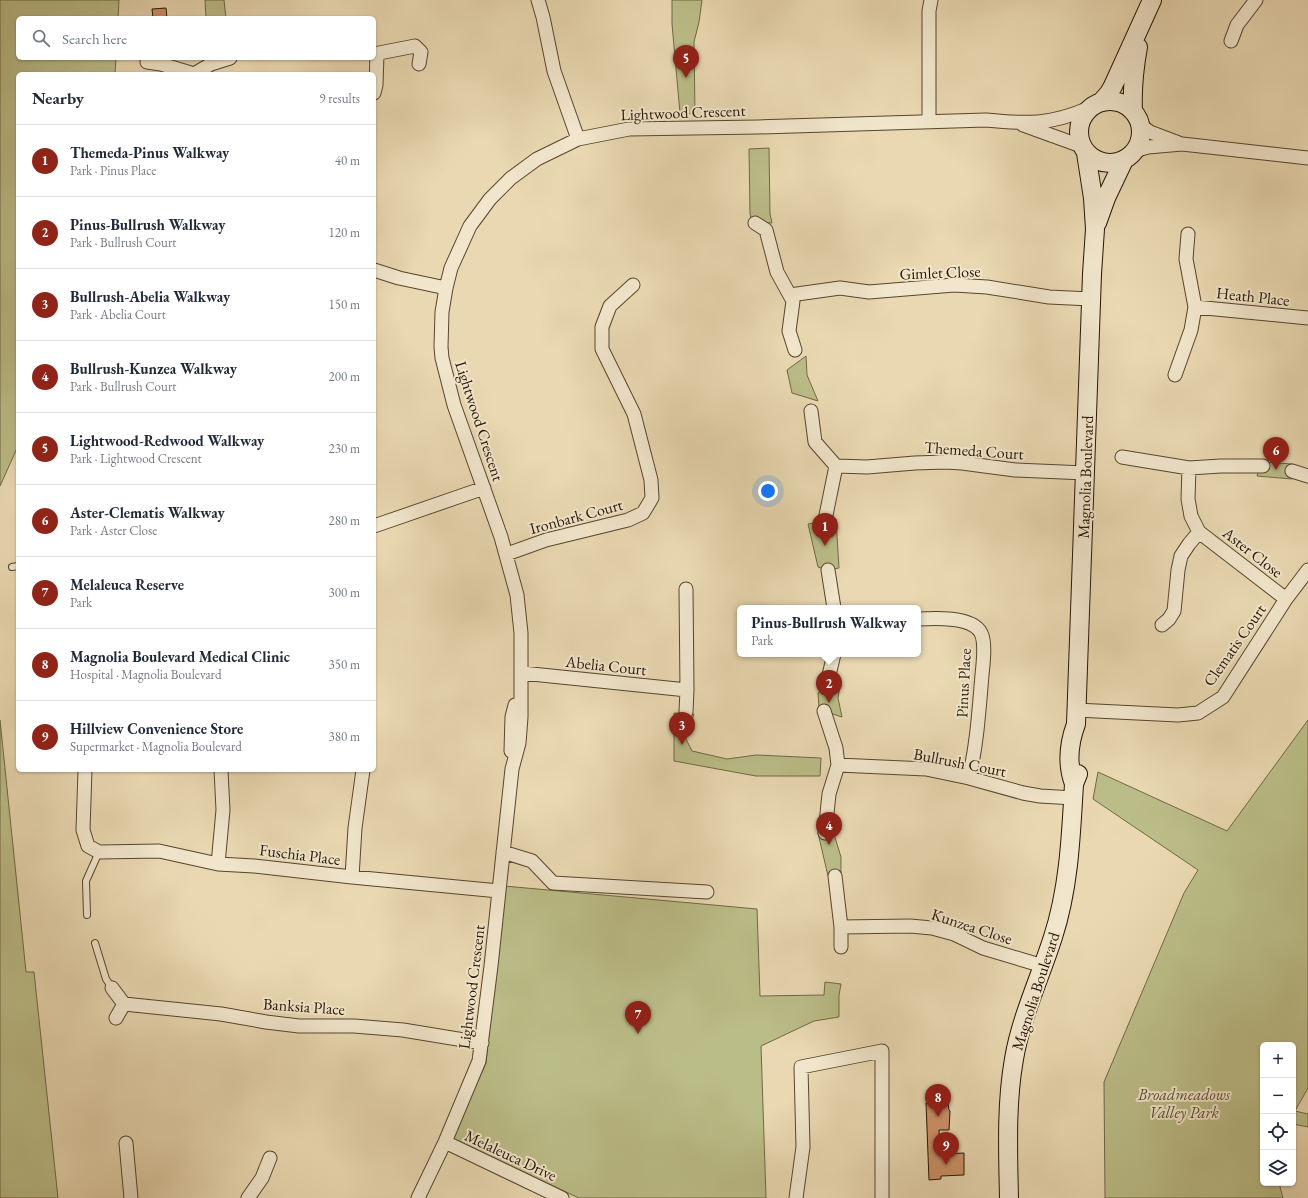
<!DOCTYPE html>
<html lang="en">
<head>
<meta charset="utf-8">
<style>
  :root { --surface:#fff; --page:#f6f6f7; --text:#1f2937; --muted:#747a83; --line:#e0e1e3; --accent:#8f2418 }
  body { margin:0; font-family:"EB Garamond",serif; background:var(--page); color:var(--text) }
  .controls { position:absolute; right:12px; bottom:12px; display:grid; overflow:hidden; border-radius:6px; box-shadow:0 1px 3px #0004 }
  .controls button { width:36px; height:36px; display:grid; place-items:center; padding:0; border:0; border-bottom:1px solid var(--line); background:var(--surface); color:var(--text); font:20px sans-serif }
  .you { position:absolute; left:768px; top:491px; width:14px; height:14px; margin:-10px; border:3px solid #fff; border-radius:50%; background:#1a73e8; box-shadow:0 0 0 6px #1a73e833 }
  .badge { display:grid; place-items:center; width:26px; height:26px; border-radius:50%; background:var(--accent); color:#fff; font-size:13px; font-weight:700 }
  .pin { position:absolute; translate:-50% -33px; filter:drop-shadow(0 1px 2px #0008) }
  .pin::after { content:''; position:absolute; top:21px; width:14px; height:12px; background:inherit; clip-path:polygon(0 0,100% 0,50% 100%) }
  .popup { position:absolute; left:737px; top:605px; width:184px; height:52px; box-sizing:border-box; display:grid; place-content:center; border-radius:6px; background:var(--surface); filter:drop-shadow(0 1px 3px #0005); font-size:13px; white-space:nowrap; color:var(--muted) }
  .popup b { font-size:15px; color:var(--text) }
  .popup::after { content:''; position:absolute; left:50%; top:100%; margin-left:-8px; border:8px solid transparent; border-top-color:var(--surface) }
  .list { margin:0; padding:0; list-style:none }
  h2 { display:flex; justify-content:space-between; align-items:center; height:52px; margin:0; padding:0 16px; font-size:17px }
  h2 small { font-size:13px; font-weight:400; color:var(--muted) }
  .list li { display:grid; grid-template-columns:26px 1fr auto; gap:12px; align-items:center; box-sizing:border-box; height:72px; padding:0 16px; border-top:1px solid var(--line) }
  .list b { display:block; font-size:15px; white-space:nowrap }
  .list p { margin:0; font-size:13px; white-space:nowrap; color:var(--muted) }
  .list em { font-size:13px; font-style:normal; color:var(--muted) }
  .icon { flex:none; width:22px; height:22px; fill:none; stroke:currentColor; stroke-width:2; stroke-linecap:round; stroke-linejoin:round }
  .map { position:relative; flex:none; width:1308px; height:1198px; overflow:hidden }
  .search { position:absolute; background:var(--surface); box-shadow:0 1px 3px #0004; left:16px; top:16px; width:360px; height:44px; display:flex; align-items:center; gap:10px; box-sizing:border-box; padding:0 14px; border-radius:6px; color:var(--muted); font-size:15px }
  .panel { position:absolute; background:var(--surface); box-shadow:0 1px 3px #0004; left:16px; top:72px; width:360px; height:700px; border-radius:6px }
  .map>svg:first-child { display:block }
</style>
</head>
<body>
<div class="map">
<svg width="1308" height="1198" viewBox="0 0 1308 1198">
  <rect width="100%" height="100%" fill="#e9d8b1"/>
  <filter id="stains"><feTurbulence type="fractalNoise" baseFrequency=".005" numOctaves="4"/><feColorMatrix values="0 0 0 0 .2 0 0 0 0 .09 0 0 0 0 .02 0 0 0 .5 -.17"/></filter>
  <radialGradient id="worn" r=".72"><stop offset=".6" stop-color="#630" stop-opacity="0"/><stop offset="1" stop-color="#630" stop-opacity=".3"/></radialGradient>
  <path fill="#bbbd88" stroke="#706846" d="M 0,0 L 119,0 L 118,18 L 18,18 L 18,58 L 116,58 L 115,74 L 18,74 L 18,446 L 0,486 Z
    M 205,0 L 224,0 L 226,18 L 206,18 Z
    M 672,0 L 702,0 L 699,22 L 694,42 L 695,114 L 680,113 L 672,24 Z
    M 769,148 L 770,214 L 772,223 L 752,222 L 750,214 L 749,149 Z
    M 806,356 L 807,375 L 818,401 L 792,393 L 787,370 Z
    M 1261,462 L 1293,464 L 1292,479 L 1257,476 Z
    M 836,519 L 839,568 L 828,570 L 818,567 L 808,524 Z
    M 841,680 L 838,698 L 842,717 L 824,711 L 819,708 L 818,693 Z
    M 674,713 L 694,714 L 686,739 L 692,751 L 727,759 L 756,755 L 821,758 L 820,776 L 756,776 L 674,761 Z
    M 0,720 L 26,972 L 34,972 L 58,1198 L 0,1198 Z
    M 1308,720 L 1308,1088 L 1295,1111 L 1308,1114 L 1308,1127 L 1293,1124 L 1293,1045 L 1263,1045 L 1263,1183 L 1279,1183 L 1283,1198 L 1105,1198 L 1104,1082 L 1184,893 L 1198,870 L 1093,799 L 1098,772 L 1227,831 Z
    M 833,831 L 841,857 L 841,873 L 835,876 L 828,876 L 818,833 Z
    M 504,886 L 757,909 L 760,996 L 824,995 L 825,982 L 841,984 L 839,995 L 839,1017 L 814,1021 L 761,1046 L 766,1198 L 579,1198 L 452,1140 L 486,1063 Z"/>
  <path fill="#cd9268" stroke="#261404" d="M 166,8 L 167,18 L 153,18 L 152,9 Z
    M 926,1103 L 948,1103 L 949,1110 L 950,1111 L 949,1130 L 939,1130 L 940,1154 L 964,1153 L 964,1175 L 941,1176 L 941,1179 L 929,1180 Z"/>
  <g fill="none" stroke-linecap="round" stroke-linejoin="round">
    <g stroke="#57452f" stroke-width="8">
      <path id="lane" d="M 12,567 L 18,566
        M 87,915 L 86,881 L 99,852
        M 95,943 L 106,979 L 112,988"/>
    </g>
    <g stroke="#57452f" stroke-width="15">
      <path id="street" d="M 538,0 L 543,17 L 554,71 L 578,139
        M 1231,41 L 1237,25 L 1256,0
        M 374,54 L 415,46 L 421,52 L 419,64
        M 147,62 L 161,64 L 194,74 L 211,64 L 230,58
        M 374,93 L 376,85 L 377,54
        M 929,122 L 929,11 L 931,0
        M 1023,125 L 1081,146
        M 1140,125 L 1150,132 L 1179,143
        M 1134,151 L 1148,147 L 1182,144 L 1308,158
        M 755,223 L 766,230 L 777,272 L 793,301 L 789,331 L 795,350
        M 374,270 L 399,278 L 446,288
        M 790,295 L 840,288 L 869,292 L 954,285 L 987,287 L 1049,297 L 1091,299
        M 1195,307 L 1308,318
        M 1175,375 L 1191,330 L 1195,307 L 1186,259 L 1188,234
        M 811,411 L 815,442 L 836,466 L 825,520
        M 1122,457 L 1189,468 L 1221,466 L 1263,466
        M 836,466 L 867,467 L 915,463 L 945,462 L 962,463 L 1015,470 L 1085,473
        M 1189,468 L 1188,499 L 1191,516 L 1199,532 L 1286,599
        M 1292,471 L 1308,476
        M 374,526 L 484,488
        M 507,554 L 546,540 L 628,520 L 643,513 L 652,498 L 651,480 L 634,414 L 602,349 L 602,327 L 610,306 L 633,285
        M 828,570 L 834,608
        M 918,619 C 934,618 972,616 981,633 C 986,643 983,664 982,675 C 979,710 977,744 969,778
        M 1162,625 L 1169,619 L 1174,611 L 1178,570 L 1181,556 L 1189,544 L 1199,532
        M 522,673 L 687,690 L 686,589
        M 826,688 L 834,654
        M 1076,710 L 1178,715 L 1198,713 L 1223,697 L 1286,599 L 1308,570
        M 824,711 L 836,748 L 838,765 L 829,794 L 825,833
        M 686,712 L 687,690
        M 511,751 L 512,717 L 515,705
        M 838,765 L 926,769 L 969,778 L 1023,793 L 1040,796 L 1074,798
        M 85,770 L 83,830 L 88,846 L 99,852 L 159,851 L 218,864 L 254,866 L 352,877 L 499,891
        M 503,852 L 532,861 L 553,883 L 707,892
        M 218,864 L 223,810 L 221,770
        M 835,876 L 841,927 L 841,947
        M 352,877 L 355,828 L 363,770
        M 841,927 L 910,926 L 932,928 L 954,934 L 983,948 L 1043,966
        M 112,988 L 124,1004 L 116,1018
        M 124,1004 L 221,1014 L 266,1022 L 299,1026 L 354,1026 L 403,1030 L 482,1043
        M 445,1142 L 562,1198
        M 126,1143 L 131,1198
        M 248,1198 L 262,1178 L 270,1158
        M 418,1198 L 445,1142 L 479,1061 L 491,966 L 512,769 L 519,743 L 521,717 L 521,633 L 517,595 L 501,537 L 454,405 L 442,358 L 441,347 L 442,312 L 446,288 L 451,268 L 470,226 L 490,199 L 511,178 L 537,159 L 578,139 L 629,129 L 758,127 L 986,120 C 1025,124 1051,125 1089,108
        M 796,1198 L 803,1147 L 801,1067 L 882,1051 L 882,1198"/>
    </g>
    <g stroke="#261404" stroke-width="20">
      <path id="secondary" d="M1079 132a31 31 0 1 1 62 0a31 31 0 1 1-62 0Z
        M 1102,101 L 1109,93 L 1113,86 L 1152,0
        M 1133,111 C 1132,89 1134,69 1138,47
        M 1097,223 L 1106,198 L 1124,160
        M 1074,784 C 1067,765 1069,743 1076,724 L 1092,274 L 1095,229 L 1093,198 L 1086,153
        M 1009,1198 C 1008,1152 1006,1104 1014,1059 C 1021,1017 1040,978 1053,937 C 1069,888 1071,836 1074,784 L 1078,774"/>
    </g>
    <use href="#lane" stroke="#f1e6cc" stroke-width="6"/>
    <use href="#street" stroke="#f1e6cc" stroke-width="13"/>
    <use href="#secondary" stroke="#f1e6cc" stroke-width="18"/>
  </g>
  <g text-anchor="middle" stroke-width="4" stroke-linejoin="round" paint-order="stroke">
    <g font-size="16" fill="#261404" stroke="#f1e6cc">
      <text transform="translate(683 112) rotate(-2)" y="6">Lightwood Crescent</text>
      <text transform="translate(940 272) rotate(-2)" y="6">Gimlet Close</text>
      <text transform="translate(1253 296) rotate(6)" y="6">Heath Place</text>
      <text transform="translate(480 421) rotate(72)" y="6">Lightwood Crescent</text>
      <text transform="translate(974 450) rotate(4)" y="6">Themeda Court</text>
      <text transform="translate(1085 477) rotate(-88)" y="6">Magnolia Boulevard</text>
      <text transform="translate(576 516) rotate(-15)" y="6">Ironbark Court</text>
      <text transform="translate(1253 552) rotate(38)" y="6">Aster Close</text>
      <text transform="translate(1234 645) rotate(-55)" y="6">Clematis Court</text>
      <text transform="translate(606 665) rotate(6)" y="6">Abelia Court</text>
      <text transform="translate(963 683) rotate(-87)" y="6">Pinus Place</text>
      <text transform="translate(960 762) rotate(11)" y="6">Bullrush Court</text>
      <text transform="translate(300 854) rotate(7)" y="6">Fuschia Place</text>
      <text transform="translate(972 926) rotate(18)" y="6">Kunzea Close</text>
      <text transform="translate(471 987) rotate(-83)" y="6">Lightwood Crescent</text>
      <text transform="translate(1035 991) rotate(-72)" y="6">Magnolia Boulevard</text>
      <text transform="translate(304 1006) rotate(4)" y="6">Banksia Place</text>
      <text transform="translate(511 1155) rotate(25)" y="6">Melaleuca Drive</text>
    </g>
    <g font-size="16" font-style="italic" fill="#5a4f32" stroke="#f1e6cc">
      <text x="1184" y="1100">Broadmeadows<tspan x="1184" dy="18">Valley Park</tspan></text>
    </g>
  </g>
  <rect width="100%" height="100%" filter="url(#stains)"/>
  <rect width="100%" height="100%" fill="url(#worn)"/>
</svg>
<div class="controls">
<button>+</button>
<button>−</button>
<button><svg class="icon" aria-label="locate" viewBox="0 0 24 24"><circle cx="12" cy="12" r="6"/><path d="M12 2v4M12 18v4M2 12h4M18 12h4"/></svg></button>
<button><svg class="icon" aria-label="layers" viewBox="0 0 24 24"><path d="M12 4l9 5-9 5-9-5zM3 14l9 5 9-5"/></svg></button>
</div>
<div class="you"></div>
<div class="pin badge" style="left:825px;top:546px">1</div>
<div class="pin badge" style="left:829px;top:703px">2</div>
<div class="popup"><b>Pinus-Bullrush Walkway</b>Park</div>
<div class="pin badge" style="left:682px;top:745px">3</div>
<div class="pin badge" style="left:829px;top:845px">4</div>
<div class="pin badge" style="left:686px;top:78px">5</div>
<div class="pin badge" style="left:1276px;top:470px">6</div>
<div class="pin badge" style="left:638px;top:1034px">7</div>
<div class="pin badge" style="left:938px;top:1117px">8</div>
<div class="pin badge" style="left:946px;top:1165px">9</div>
<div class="search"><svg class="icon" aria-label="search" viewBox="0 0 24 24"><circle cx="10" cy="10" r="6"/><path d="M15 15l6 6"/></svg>Search here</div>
<section class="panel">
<h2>Nearby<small>9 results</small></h2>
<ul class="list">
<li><span class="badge">1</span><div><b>Themeda-Pinus Walkway</b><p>Park · Pinus Place</p></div><em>40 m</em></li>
<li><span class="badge">2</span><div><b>Pinus-Bullrush Walkway</b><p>Park · Bullrush Court</p></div><em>120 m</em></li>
<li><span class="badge">3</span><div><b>Bullrush-Abelia Walkway</b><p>Park · Abelia Court</p></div><em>150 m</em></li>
<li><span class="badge">4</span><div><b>Bullrush-Kunzea Walkway</b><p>Park · Bullrush Court</p></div><em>200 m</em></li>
<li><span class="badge">5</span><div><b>Lightwood-Redwood Walkway</b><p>Park · Lightwood Crescent</p></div><em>230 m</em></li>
<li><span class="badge">6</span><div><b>Aster-Clematis Walkway</b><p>Park · Aster Close</p></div><em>280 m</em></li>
<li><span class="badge">7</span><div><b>Melaleuca Reserve</b><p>Park</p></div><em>300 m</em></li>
<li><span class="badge">8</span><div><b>Magnolia Boulevard Medical Clinic</b><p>Hospital · Magnolia Boulevard</p></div><em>350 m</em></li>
<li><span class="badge">9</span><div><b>Hillview Convenience Store</b><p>Supermarket · Magnolia Boulevard</p></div><em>380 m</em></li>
</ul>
</section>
</div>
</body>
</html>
